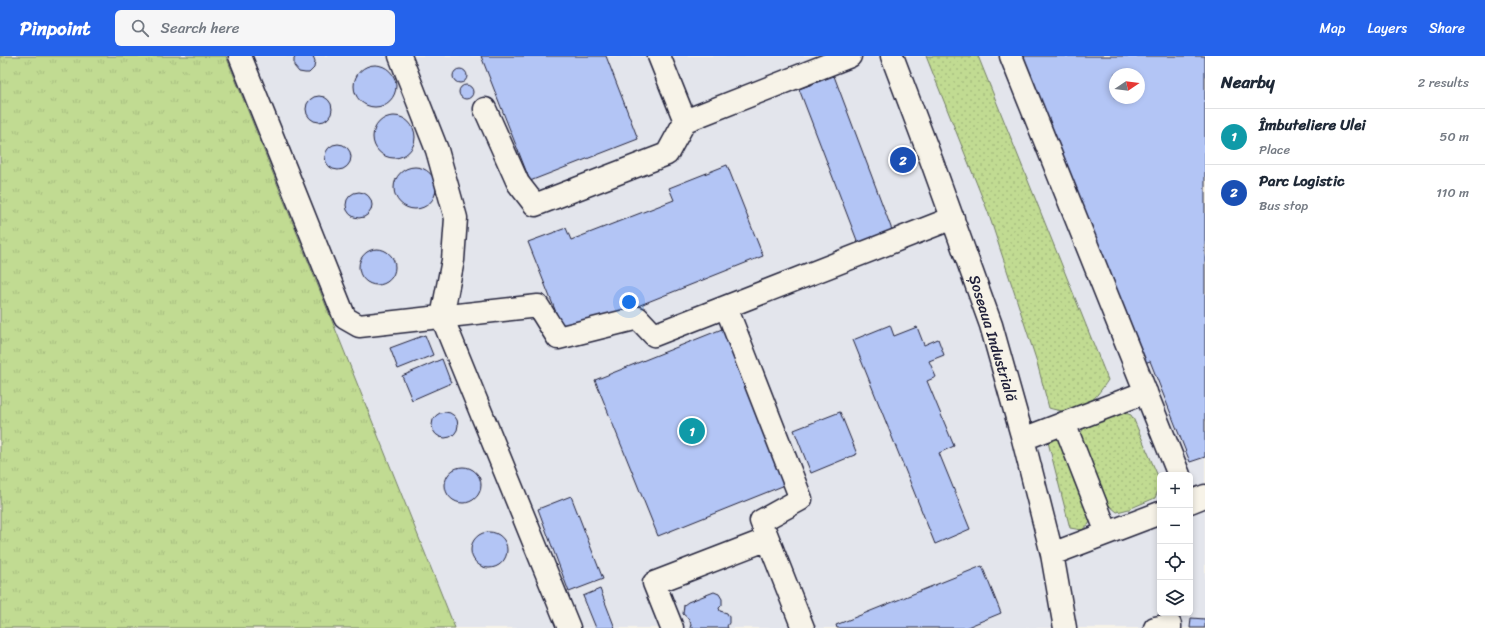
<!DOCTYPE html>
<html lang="en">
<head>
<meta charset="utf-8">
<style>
  :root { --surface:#fff; --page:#f6f6f7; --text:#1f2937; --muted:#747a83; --line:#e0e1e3; --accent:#2563eb }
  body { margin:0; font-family:Sriracha,sans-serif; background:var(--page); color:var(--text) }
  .controls { position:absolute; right:12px; bottom:12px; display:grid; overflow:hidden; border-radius:6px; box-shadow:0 2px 6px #0003 }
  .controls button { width:36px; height:36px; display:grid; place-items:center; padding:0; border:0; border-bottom:1px solid var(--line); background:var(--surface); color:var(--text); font:20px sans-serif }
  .compass { position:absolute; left:1109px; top:12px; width:36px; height:36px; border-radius:50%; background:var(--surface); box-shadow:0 2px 6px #0003; rotate:77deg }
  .you { position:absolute; left:629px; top:246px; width:14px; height:14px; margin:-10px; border:3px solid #fff; border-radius:50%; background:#1a73e8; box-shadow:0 0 0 6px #1a73e833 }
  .badge { display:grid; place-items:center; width:26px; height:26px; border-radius:50%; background:var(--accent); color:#fff; font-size:13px; font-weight:700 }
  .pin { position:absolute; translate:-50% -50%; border:2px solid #fff; box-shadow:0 1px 4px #0006 }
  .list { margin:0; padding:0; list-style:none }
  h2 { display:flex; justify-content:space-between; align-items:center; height:52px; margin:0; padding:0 16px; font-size:17px }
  h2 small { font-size:13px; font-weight:400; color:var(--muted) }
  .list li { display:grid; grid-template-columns:26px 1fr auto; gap:12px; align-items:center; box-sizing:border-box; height:56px; padding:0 16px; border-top:1px solid var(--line) }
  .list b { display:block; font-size:15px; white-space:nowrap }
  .list p { margin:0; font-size:13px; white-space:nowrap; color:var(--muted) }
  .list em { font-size:13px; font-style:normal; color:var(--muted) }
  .icon { flex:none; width:22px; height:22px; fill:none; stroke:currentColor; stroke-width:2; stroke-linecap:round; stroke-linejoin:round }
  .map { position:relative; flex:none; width:1205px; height:572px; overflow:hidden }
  header { display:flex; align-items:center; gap:24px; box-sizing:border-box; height:56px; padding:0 20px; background:var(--accent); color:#fff }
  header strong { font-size:19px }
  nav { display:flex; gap:22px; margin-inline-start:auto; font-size:14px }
  .search { width:280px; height:36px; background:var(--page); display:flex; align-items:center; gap:10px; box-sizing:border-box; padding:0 14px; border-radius:6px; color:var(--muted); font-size:15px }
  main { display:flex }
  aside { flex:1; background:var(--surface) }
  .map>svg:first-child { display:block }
</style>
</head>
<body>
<header>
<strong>Pinpoint</strong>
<div class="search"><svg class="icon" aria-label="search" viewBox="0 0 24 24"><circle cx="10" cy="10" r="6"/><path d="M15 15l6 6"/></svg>Search here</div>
<nav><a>Map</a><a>Layers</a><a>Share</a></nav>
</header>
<main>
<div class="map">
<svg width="1205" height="572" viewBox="0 0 1205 572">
  <defs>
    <pattern id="grass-tufts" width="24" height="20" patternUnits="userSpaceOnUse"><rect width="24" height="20" fill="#c1db92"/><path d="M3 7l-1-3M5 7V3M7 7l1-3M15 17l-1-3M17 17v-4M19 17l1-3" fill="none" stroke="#a6bc7f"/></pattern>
    <pattern id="garden-dots" width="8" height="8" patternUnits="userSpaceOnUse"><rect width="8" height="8" fill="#c1db92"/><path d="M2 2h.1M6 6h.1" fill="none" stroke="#a6bc7f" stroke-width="1.8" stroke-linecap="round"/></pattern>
  </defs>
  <rect width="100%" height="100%" fill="#f7f3e8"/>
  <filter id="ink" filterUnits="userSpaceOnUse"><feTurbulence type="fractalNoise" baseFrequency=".025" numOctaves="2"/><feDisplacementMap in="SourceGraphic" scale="8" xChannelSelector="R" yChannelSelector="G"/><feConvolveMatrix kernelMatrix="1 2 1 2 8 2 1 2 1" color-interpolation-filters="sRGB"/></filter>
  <g filter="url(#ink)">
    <path fill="#e3e5ec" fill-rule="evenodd" d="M 226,0 L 1205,0 L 1205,572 L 455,572 ZM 1115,18 L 1139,18 L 1139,42 L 1115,42 ZM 1160,419 L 1190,419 L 1190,557 L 1160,557 Z"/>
    <path fill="url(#grass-tufts)" stroke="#727e66" d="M 0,0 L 226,0 L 455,572 L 0,572 Z"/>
    <path fill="url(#garden-dots)" stroke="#727e66" d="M 926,0 L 978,0 L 1108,324 C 1103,332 1091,348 1083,352 C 1074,357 1058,355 1049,352 L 1036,303 L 988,156 Z
      M 1122,356 L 1131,359 L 1134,364 L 1160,425 L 1159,432 L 1155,442 L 1129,453 L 1117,456 L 1105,446 L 1079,381 L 1084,371 Z
      M 1057,382 L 1065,388 L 1091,460 L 1089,468 L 1082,474 L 1070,472 L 1048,386 Z"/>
    <path fill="#b3c5f5" stroke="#22223b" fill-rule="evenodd" d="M 296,0 L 313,0 L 315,5 L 314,12 L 309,17 L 305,17 L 299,16 L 294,10 L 294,3 Z
      M 481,0 L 606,0 L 638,83 L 530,125 Z
      M 1023,0 L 1205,0 L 1205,401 L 1190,406 L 1150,305 L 1142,308 ZM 1115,18 L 1139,18 L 1139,42 L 1115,42 Z
      M354 30a21 21 0 1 1 42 0a21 21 0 1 1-42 0Z
      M453 20a7 7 0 1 1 14 0a7 7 0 1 1-14 0Z
      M 834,20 L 892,174 L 858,187 L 799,33 Z
      M459 36a7 7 0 1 1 14 0a7 7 0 1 1-14 0Z
      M306 53a13 13 0 1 1 26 0a13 13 0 1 1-26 0Z
      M373 81a21 21 0 1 1 42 0a21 21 0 1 1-42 0Z
      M325 101a13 13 0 1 1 26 0a13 13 0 1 1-26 0Z
      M 727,109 L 763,200 L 565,279 L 528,186 L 566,172 L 571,184 L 584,179 L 674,144 L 669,132 Z
      M394 132a21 21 0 1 1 42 0a21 21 0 1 1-42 0Z
      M346 149a13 13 0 1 1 26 0a13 13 0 1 1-26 0Z
      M359 211a18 18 0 1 1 36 0a18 18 0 1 1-36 0Z
      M 890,269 L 894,280 L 917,271 L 924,289 L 938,283 L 944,299 L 929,305 L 936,321 L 927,325 L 954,390 L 939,397 L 970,473 L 935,488 L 853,284 Z
      M 727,271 L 790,427 L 658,480 L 595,324 Z
      M 425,279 L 433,299 L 398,313 L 390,292 Z
      M 442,303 L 451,327 L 412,344 L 402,320 Z
      M432 369a13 13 0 1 1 26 0a13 13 0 1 1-26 0Z
      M 840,356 L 857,398 L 811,417 L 794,374 Z
      M445 429a18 18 0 1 1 36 0a18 18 0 1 1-36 0Z
      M 571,440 L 603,523 L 569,536 L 538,453 Z
      M471 494a18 18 0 1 1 36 0a18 18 0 1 1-36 0Z
      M 982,510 L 1001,557 L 965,572 L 837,572 L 836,569 Z
      M 600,533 L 615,572 L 596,572 L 583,540 Z
      M 714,536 L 719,538 L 722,543 L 722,549 L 719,552 L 720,555 L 727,557 L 729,561 L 729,567 L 727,570 L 728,572 L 690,572 L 691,568 L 689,563 L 683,558 L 684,549 L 688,546 Z
      M 1191,562 L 1205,563 L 1205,572 L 1190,572 Z"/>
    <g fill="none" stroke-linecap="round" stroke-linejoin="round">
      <g stroke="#22223b" stroke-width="25">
        <path id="minor" d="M 240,0 L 345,262 L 359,270 L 538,250 L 558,282 L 638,262 L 654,279 L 953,162
          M 400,0 L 437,94 L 456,162 L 453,204 L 442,261 L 569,572
          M 659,0 L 685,65 L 850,0
          M 892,0 L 932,106 L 991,269 L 1023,383 L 1052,498 L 1065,572
          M 1011,0 L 1179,419
          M 485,53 L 518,127 L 535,149 L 667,98 L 685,65
          M 726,251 L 801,443 L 761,465 L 803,572
          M 1064,367 L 1107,477
          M 1023,383 L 1146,336
          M 1190,446 L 1205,440
          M 1052,498 L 1160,457
          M 672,572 L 654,527 L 768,483
          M 1155,572 L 1170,569 L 1170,572"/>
      </g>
      <use href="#minor" stroke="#f7f3e8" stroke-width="22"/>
    </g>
  </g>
  <g text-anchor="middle" stroke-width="3.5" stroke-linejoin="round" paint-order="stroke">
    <g font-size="15" fill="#22223b" stroke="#f7f3e8">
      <text transform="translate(993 282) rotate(73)" y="5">Șoseaua Industrială</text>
    </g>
  </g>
</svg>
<div class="controls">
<button>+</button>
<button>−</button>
<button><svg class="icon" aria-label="locate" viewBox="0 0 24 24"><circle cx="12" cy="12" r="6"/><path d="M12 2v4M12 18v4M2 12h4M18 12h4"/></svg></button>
<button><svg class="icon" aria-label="layers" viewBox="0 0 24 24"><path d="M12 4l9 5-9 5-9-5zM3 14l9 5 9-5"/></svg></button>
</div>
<svg class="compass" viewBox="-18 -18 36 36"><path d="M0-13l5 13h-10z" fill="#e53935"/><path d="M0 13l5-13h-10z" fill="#747a83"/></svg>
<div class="you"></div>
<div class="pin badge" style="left:692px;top:375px;background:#0f9aa8">1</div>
<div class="pin badge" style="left:903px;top:104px;background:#1a4fb4">2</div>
</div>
<aside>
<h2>Nearby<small>2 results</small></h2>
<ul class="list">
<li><span class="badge" style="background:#0f9aa8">1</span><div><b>Îmbuteliere Ulei</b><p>Place</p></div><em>50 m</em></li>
<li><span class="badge" style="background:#1a4fb4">2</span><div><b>Parc Logistic</b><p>Bus stop</p></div><em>110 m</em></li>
</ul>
</aside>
</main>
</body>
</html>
